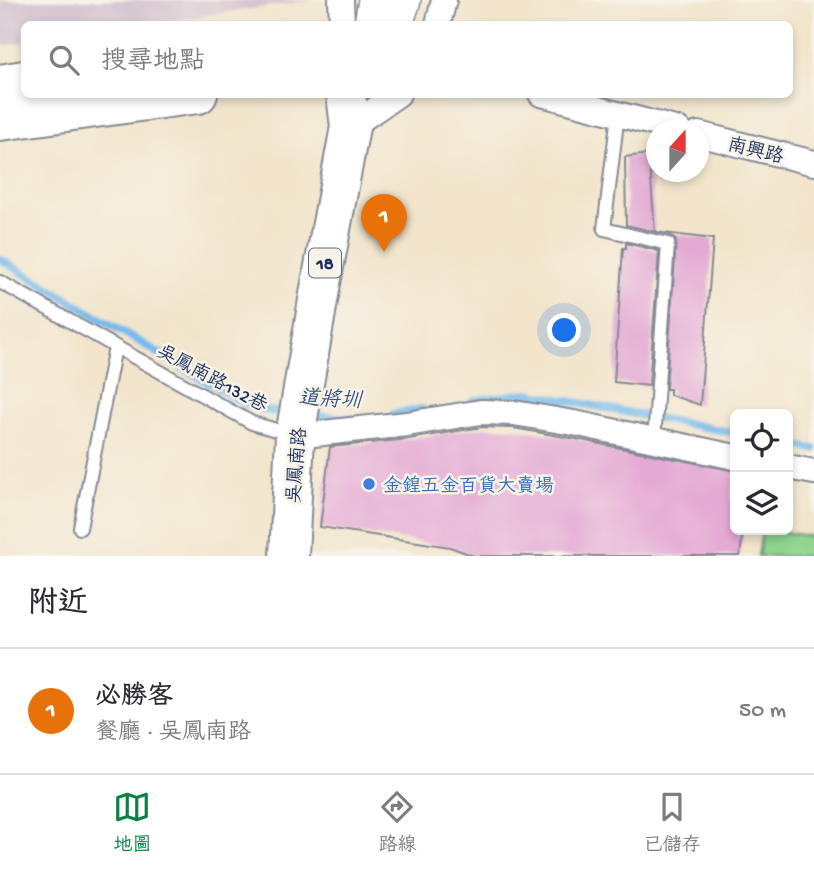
<!DOCTYPE html>
<html lang="zh-TW">
<head>
<meta charset="utf-8">
<style>
  :root { --surface:#fff; --page:#f2f2f3; --text:#2b2b33; --muted:#7c7c81; --line:#e1e1e2; --accent:#0b8043 }
  body { margin:0; font-family:"Gochi Hand","LXGW WenKai TC",sans-serif; background:var(--page); color:var(--text) }
  .controls { position:absolute; right:21px; bottom:21px; display:grid; overflow:hidden; border-radius:10px; box-shadow:0 4px 10px #0003 }
  .controls button { width:63px; height:63px; display:grid; place-items:center; padding:0; border:0; border-bottom:2px solid var(--line); background:var(--surface); color:var(--text); font:35px sans-serif }
  .compass { position:absolute; left:646px; top:119px; width:63px; height:63px; border-radius:50%; background:var(--surface); box-shadow:0 4px 10px #0003; rotate:21deg }
  .you { position:absolute; left:565px; top:331px; width:24px; height:24px; margin:-18px; border:5px solid #fff; border-radius:50%; background:#1a73e8; box-shadow:0 0 0 10px #1a73e833 }
  .badge { display:grid; place-items:center; width:46px; height:46px; border-radius:50%; background:var(--accent); color:#fff; font-size:23px; font-weight:700 }
  .pin { position:absolute; translate:-50% -58px; filter:drop-shadow(0 2px 4px #0008) }
  .pin::after { content:''; position:absolute; top:37px; width:24px; height:21px; background:inherit; clip-path:polygon(0 0,100% 0,50% 100%) }
  .list { margin:0; padding:0; list-style:none }
  h2 { display:flex; justify-content:space-between; align-items:center; height:91px; margin:0; padding:0 28px; font-size:30px }
  h2 small { font-size:23px; font-weight:400; color:var(--muted) }
  .list li { display:grid; grid-template-columns:46px 1fr auto; gap:21px; align-items:center; box-sizing:border-box; height:126px; padding:0 28px; border-top:2px solid var(--line) }
  .list b { display:block; font-size:26px; white-space:nowrap }
  .list p { margin:0; font-size:23px; white-space:nowrap; color:var(--muted) }
  .list em { font-size:23px; font-style:normal; color:var(--muted) }
  .icon { flex:none; width:38px; height:38px; fill:none; stroke:currentColor; stroke-width:2; stroke-linecap:round; stroke-linejoin:round }
  .map { position:relative; flex:none; width:814px; height:556px; overflow:hidden }
  .search { position:absolute; background:var(--surface); box-shadow:0 4px 10px #0003; left:21px; right:21px; top:21px; height:77px; display:flex; align-items:center; gap:18px; box-sizing:border-box; padding:0 24px; border-radius:10px; color:var(--muted); font-size:26px }
  .sheet { height:217px; background:var(--surface) }
  nav { display:flex; justify-content:space-around; align-items:center; box-sizing:border-box; height:98px; border-top:2px solid var(--line); background:var(--surface); font-size:19px; color:var(--muted) }
  nav a { display:grid; justify-items:center; gap:4px }
  nav .on { color:var(--accent) }
  .map>svg:first-child { display:block }
</style>
</head>
<body>
<div class="map">
<svg width="814" height="556" viewBox="0 0 814 556">
  <rect width="100%" height="100%" fill="#f7f3e8"/>
  <filter id="ink" filterUnits="userSpaceOnUse"><feTurbulence type="fractalNoise" baseFrequency=".0143" numOctaves="2"/><feDisplacementMap in="SourceGraphic" scale="14" xChannelSelector="R" yChannelSelector="G"/><feConvolveMatrix kernelMatrix="1 2 1 2 8 2 1 2 1" color-interpolation-filters="sRGB"/></filter>
  <filter id="wash" filterUnits="userSpaceOnUse"><feTurbulence type="fractalNoise" baseFrequency=".00686" numOctaves="4" result="noise"/><feDisplacementMap in="SourceGraphic" scale="28" xChannelSelector="R" yChannelSelector="G"/><feGaussianBlur stdDeviation="1.57" result="paint"/><feColorMatrix in="noise" values="0 0 0 0 0 0 0 0 0 0 0 0 0 0 0 0 0 1.4 0 .05"/><feComposite in="paint" operator="in"/></filter>
  <g filter="url(#wash)">
    <rect width="100%" height="100%" fill="#f2e5cc"/>
    <path fill="#d0bdce" d="M 0,0 L 315,0 L 146,24 L 24,24 L 24,42 L 0,46 Z"/>
    <path fill="#8fd58e" stroke="#558276" stroke-width="2" d="M 762,530 L 772,530 L 814,537 L 814,556 L 758,556 Z"/>
    <g fill="none" stroke-linecap="round" stroke-linejoin="round">
      <path stroke="#76bbec" stroke-width="8" d="M 0,259 L 241,402 L 269,411 L 287,413
        M 473,401 L 527,393 L 735,433
        M 394,414 L 422,409
        M 310,415 L 357,419
        M 788,444 L 814,449"/>
    </g>
    <g id="blocks">
      <path fill="#e4a9d4" d="M 649,154 L 655,232 L 713,239 L 700,405 L 670,395 L 670,389 L 666,389 L 676,241 L 670,235 L 626,225 L 625,157 Z
        M 626,243 L 659,251 L 649,386 L 614,382 L 623,248 L 626,248 Z
        M 482,427 L 513,428 L 571,438 L 735,471 L 731,499 L 735,500 L 735,530 L 743,530 L 740,556 L 474,556 L 450,547 L 320,527 L 330,447 L 409,439 Z"/>
    </g>
  </g>
  <g filter="url(#ink)">
    <use href="#blocks" fill-opacity="0" stroke="#868a95" stroke-width="2"/>
    <g fill="none" stroke-linecap="round" stroke-linejoin="round">
      <g stroke="#868a95" stroke-width="16">
        <path id="lane" d="M 618,114 L 604,229 L 668,244 L 654,440
          M 0,282 L 252,423 L 290,434
          M 80,528 L 115,347"/>
      </g>
      <g stroke="#868a95" stroke-width="28">
        <path id="street" d="M 341,0 L 342,24
          M 438,24 L 444,0
          M 541,94 L 679,130
          M 350,127 L 398,94
          M 698,134 L 814,163
          M 295,436 L 407,424 L 481,412 L 514,413 L 574,423 L 735,457
          M 788,467 L 814,472"/>
      </g>
      <g stroke="#868a95" stroke-width="38">
        <path id="secondary" d="M 372,24 L 376,0
          M 395,24 L 403,0"/>
      </g>
      <g stroke="#868a95" stroke-width="42">
        <path id="primary" d="M 0,84 L 24,80
          M 0,121 L 198,94
          M 289,556 L 295,436 L 321,283 L 350,127 L 346,94"/>
      </g>
      <use href="#lane" stroke="#fff" stroke-width="12"/>
      <use href="#street" stroke="#fff" stroke-width="24"/>
      <use href="#secondary" stroke="#fff" stroke-width="35"/>
      <use href="#primary" stroke="#fff" stroke-width="38"/>
    </g>
  </g>
  <circle fill="#3f7fe0" stroke="#f7f3e8" stroke-width="2.5" cx="369" cy="484" r="7"/>
  <g text-anchor="middle" stroke-width="5" stroke-linejoin="round" paint-order="stroke">
    <rect fill="#f7f3e8" stroke="#5d6a87" stroke-width="2" x="309" y="248.5" width="32" height="29" rx="5"/>
    <g font-size="18" font-weight="bold" fill="#1b2f5e">
      <text x="325" y="269">18</text>
    </g>
    <g font-size="19" fill="#1b2f5e" stroke="#f7f3e8">
      <text transform="translate(756 149) rotate(14)" y="7">南興路</text>
      <text transform="translate(213 377) rotate(28)" y="7">吳鳳南路132巷</text>
      <text transform="translate(295 465) rotate(-85)" y="7">吳鳳南路</text>
    </g>
    <g font-size="19" fill="#366cbe" stroke="#f7f3e8" text-anchor="start">
      <text x="383" y="491">金鍠五金百貨大賣場</text>
    </g>
    <g font-size="21" font-style="italic" fill="#325282" stroke="#f7f3e8">
      <text transform="translate(330 398) rotate(3)" y="7">道將圳</text>
    </g>
  </g>
</svg>
<div class="controls">
<button><svg class="icon" aria-label="locate" viewBox="0 0 24 24"><circle cx="12" cy="12" r="6"/><path d="M12 2v4M12 18v4M2 12h4M18 12h4"/></svg></button>
<button><svg class="icon" aria-label="layers" viewBox="0 0 24 24"><path d="M12 4l9 5-9 5-9-5zM3 14l9 5 9-5"/></svg></button>
</div>
<svg class="compass" viewBox="-18 -18 36 36"><path d="M0-13l5 13h-10z" fill="#e53935"/><path d="M0 13l5-13h-10z" fill="#7c7c81"/></svg>
<div class="you"></div>
<div class="pin badge" style="left:384px;top:252px;background:#e8710a">1</div>
<div class="search"><svg class="icon" aria-label="search" viewBox="0 0 24 24"><circle cx="10" cy="10" r="6"/><path d="M15 15l6 6"/></svg>搜尋地點</div>
</div>
<section class="sheet">
<h2>附近<small></small></h2>
<ul class="list">
<li><span class="badge" style="background:#e8710a">1</span><div><b>必勝客</b><p>餐廳 · 吳鳳南路</p></div><em>50 m</em></li>
</ul>
</section>
<nav>
<a class="on"><svg class="icon" aria-label="map" viewBox="0 0 24 24"><path d="M3 6l6-2 6 2 6-2v14l-6 2-6-2-6 2zM9 4v14M15 6v14"/></svg>地圖</a>
<a><svg class="icon" aria-label="directions" viewBox="0 0 24 24"><path d="M12 3l9 9-9 9-9-9zM9 14v-3h6M13 9l2 2-2 2"/></svg>路線</a>
<a><svg class="icon" aria-label="saved" viewBox="0 0 24 24"><path d="M7 4h10v16l-5-4-5 4z"/></svg>已儲存</a>
</nav>
</body>
</html>
